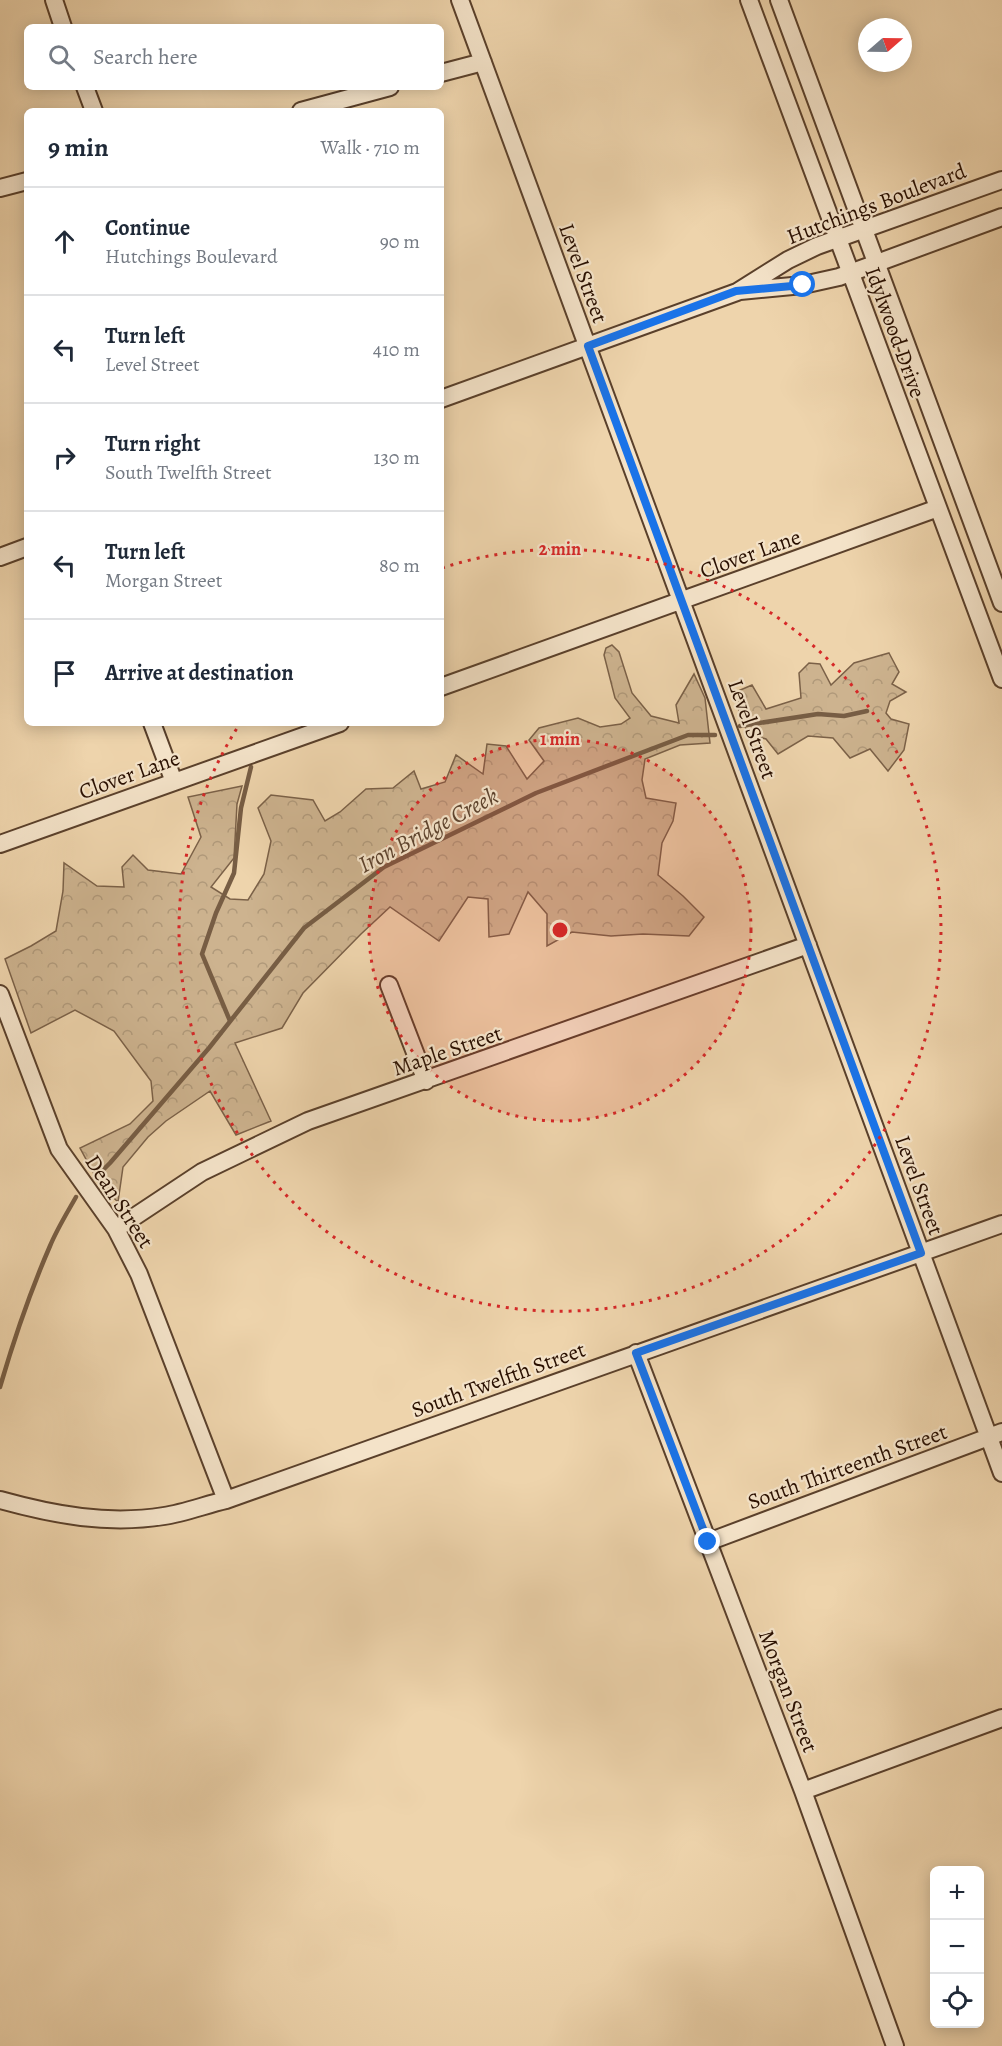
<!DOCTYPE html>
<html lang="en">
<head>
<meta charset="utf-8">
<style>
  :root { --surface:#fff; --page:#f6f6f7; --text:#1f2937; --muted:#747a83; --line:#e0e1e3 }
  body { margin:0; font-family:Alegreya,serif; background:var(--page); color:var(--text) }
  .controls { position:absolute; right:18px; bottom:18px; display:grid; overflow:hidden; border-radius:9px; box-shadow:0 3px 15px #0003 }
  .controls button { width:54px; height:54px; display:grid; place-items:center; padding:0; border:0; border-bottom:2px solid var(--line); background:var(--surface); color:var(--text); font:30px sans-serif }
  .compass { position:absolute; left:858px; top:18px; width:54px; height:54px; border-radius:50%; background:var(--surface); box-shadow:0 3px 15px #0003; rotate:70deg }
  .stop { position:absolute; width:18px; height:18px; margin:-14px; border:4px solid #1a73e8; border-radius:50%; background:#fff }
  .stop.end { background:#1a73e8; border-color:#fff; box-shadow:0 2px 6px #0008 }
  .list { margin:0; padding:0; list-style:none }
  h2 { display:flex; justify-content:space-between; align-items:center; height:78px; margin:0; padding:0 24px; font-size:26px }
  h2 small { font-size:20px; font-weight:400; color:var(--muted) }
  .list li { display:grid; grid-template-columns:39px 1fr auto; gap:18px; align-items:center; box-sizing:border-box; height:108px; padding:0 24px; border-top:2px solid var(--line) }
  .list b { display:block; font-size:22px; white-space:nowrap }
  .list p { margin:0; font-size:20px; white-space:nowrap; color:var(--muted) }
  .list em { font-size:20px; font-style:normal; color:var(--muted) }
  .icon { flex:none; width:33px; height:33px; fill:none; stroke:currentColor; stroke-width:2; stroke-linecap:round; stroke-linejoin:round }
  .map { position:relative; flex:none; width:1002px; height:2046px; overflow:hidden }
  .search { position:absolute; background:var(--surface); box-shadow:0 3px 15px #0003; left:24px; top:24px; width:420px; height:66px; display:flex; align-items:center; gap:15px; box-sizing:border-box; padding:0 21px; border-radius:9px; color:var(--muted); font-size:22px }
  .panel { position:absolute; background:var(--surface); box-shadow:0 3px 15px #0003; left:24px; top:108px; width:420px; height:618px; border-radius:9px }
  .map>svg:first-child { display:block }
</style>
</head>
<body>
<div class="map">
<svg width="1002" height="2046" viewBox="0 0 1002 2046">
  <defs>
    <pattern id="forest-crowns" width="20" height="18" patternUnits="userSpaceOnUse" patternTransform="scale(1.5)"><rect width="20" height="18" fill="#cdb38f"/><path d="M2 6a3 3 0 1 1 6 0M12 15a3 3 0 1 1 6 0" fill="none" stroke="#b0997a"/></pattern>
  </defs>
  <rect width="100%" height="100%" fill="#eed4ac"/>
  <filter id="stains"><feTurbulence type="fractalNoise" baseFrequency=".00333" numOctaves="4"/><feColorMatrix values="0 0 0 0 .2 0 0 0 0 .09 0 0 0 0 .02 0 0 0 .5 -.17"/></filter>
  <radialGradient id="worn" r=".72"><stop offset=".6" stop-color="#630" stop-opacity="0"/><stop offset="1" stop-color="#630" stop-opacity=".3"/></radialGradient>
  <path fill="url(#forest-crowns)" stroke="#7b6148" stroke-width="1.5" d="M 612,645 L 619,652 L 632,693 L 651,716 L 679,723 L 676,705 L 694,674 L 705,698 L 710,743 L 680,745 L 645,759 L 642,780 L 646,798 L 676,803 L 673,821 L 662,843 L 658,875 L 683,896 L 704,917 L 689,936 L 643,934 L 611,936 L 572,932 L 547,946 L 547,914 L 528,892 L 509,934 L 489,937 L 488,899 L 468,897 L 439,941 L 390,907 L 361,934 L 303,993 L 282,1028 L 235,1043 L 271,1121 L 236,1135 L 210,1091 L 166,1121 L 148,1137 L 123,1167 L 118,1202 L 100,1185 L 80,1148 L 130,1124 L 153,1101 L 151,1081 L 114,1031 L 75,1010 L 31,1033 L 5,959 L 31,946 L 56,931 L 63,891 L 64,863 L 97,886 L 124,887 L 122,867 L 133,855 L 148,870 L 181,874 L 201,837 L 188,797 L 242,786 L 237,804 L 234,858 L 211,887 L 230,899 L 248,900 L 264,874 L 271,841 L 258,808 L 271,795 L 313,800 L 325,821 L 340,812 L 366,789 L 393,788 L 414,771 L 421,789 L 445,782 L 456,755 L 483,774 L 487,744 L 506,746 L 527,779 L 544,761 L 529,740 L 539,728 L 578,718 L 600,727 L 621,724 L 630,718 L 615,698 L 604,655 L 606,648 Z
    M 889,653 L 899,672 L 892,684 L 906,692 L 890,701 L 886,713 L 891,719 L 909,724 L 904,750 L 888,771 L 870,749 L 850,758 L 833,738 L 808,736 L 778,754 L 766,739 L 748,734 L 739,712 L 738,691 L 752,685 L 766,709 L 801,698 L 799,673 L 809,663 L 820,664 L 831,685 L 854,663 Z"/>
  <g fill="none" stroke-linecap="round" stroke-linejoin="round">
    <path stroke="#775d44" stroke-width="4.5" d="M 740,726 L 818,714 L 844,716 L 867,711
      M 230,1021 L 202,954 L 216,913 L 234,873 L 241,808 L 251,767
      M 95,1178 L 110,1163 L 209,1048 L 304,928 L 384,867 L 536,793 L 688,735 L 715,735
      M 0,1387 C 14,1339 30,1292 50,1246 C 57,1229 67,1213 76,1197"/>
    <g stroke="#5a402b" stroke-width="20">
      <path id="minor" d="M 54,0 L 63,27
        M 460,0 L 1002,1473
        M 749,0 L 1002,679
        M 779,0 L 1002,603
        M 441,73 L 483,62
        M 85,87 L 94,111
        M 301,111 L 390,87
        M 0,188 L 27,181
        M 740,291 L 803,285 L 839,277 L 1002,217
        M 441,399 L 737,292 L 788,260 L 817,246 L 1002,180
        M 0,557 L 27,547
        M 441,687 L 938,508
        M 152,723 L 174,782
        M 0,844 L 340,723
        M 389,985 L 426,1081
        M 0,994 L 59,1149 L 116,1229 L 139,1274 L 226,1500
        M 116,1229 L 202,1172 L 308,1121 L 808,945
        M 636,1353 L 803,1791 L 895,2046
        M 0,1500 C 54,1515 108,1525 164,1516 C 184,1513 205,1505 226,1500 L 1002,1224
        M 708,1542 L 1002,1432
        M 803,1791 L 1002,1718"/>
    </g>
    <use href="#minor" stroke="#f4e3c9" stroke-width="16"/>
  </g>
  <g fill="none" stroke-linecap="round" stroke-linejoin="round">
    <path stroke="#1a73e8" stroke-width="8" d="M 708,1542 L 636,1353 L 921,1253 L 588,346 L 736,291 L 803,285"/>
  </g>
  <circle cx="560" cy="930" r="191" fill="#d62828" fill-opacity=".12"/>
  <g fill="none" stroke="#d62828" stroke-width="3" stroke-dasharray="3 6">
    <circle cx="560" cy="930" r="191"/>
    <path d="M442 568A381 381 0 1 1 239 725"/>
  </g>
  <g text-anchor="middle" stroke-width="4.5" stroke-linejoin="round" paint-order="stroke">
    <g font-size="22" fill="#290f00" stroke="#f4e3c9">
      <text transform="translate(876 203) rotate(-21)" y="8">Hutchings Boulevard</text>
      <text transform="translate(584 273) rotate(70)" y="8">Level Street</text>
      <text transform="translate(896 332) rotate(70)" y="8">Idylwood Drive</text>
      <text transform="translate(750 553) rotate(-20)" y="8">Clover Lane</text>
      <text transform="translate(753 729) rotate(70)" y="8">Level Street</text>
      <text transform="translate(129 774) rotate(-20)" y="8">Clover Lane</text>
      <text transform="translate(447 1050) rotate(-19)" y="8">Maple Street</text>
      <text transform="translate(920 1185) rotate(70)" y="8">Level Street</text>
      <text transform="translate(120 1201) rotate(57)" y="8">Dean Street</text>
      <text transform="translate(498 1379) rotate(-20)" y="8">South Twelfth Street</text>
      <text transform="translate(847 1466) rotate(-20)" y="8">South Thirteenth Street</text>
      <text transform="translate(789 1691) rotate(69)" y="8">Morgan Street</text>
    </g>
    <g font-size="24" font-style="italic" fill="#5d432e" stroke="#f4e3c9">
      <text transform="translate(428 830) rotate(-28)" y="8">Iron Bridge Creek</text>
    </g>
  </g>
  <circle cx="560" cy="930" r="9" fill="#d62828" stroke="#f4e3c9" stroke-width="3"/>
  <g font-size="18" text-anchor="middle" font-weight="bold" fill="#d62828" stroke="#f4e3c9" stroke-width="4.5" stroke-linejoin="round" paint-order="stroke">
    <text x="560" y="555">2 min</text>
    <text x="560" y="745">1 min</text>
  </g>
  <rect width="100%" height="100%" filter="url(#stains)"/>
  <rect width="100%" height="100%" fill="url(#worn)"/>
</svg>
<div class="controls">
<button>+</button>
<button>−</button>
<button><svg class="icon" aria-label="locate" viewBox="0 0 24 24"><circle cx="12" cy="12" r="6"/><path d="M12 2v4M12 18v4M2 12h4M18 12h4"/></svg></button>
</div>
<svg class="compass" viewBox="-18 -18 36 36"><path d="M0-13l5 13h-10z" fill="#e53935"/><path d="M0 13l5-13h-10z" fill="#747a83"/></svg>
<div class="stop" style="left:803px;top:285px"></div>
<div class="stop end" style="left:708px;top:1542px"></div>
<div class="search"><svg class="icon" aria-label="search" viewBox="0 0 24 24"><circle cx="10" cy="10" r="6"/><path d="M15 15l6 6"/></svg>Search here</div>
<section class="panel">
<h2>9 min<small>Walk · 710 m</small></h2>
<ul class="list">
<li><svg class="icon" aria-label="ahead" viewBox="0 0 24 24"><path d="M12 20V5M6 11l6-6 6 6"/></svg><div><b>Continue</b><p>Hutchings Boulevard</p></div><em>90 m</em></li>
<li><svg class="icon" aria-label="left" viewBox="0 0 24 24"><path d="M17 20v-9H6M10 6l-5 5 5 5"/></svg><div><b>Turn left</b><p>Level Street</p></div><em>410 m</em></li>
<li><svg class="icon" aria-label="right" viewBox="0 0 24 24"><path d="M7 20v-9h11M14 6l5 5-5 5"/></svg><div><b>Turn right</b><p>South Twelfth Street</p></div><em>130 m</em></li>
<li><svg class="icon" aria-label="left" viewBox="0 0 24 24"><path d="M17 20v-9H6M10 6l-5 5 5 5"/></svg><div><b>Turn left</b><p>Morgan Street</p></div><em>80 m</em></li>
<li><svg class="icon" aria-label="arrive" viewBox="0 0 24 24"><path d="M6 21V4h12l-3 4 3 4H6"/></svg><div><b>Arrive at destination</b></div></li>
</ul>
</section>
</div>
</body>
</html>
